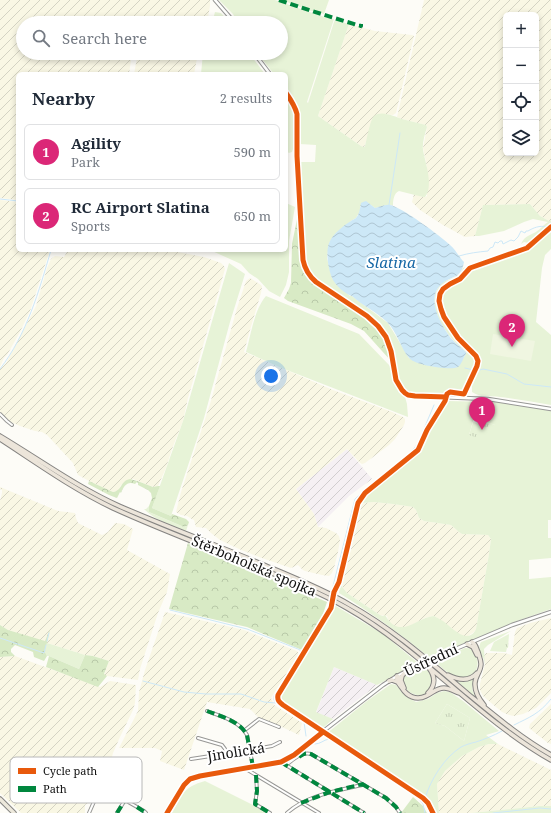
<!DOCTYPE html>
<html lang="en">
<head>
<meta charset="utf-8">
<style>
  :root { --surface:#fff; --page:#f6f6f7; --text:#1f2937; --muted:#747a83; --line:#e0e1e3; --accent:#db2777 }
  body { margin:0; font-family:"Noto Serif",serif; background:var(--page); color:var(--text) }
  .controls { position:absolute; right:12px; top:12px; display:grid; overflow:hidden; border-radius:6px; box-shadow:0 2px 6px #0003 }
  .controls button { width:36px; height:36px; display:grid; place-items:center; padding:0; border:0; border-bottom:1px solid var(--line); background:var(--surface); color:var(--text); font:20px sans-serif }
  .you { position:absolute; left:271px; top:376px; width:14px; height:14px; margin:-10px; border:3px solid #fff; border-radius:50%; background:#1a73e8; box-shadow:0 0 0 6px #1a73e833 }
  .badge { display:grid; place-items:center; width:26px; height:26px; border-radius:50%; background:var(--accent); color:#fff; font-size:13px; font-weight:700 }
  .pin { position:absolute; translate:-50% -33px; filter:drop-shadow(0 1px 2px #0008) }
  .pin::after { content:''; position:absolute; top:21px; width:14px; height:12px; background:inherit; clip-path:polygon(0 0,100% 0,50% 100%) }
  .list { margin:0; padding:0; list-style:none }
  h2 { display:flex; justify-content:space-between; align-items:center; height:52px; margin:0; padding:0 16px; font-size:17px }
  h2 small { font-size:13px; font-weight:400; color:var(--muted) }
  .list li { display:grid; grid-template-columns:26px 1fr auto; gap:12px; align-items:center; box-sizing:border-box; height:56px; margin:0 8px 8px; padding:0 8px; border:1px solid var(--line); border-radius:6px }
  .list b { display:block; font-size:15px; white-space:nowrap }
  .list p { margin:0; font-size:13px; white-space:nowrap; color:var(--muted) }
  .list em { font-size:13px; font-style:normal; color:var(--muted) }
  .icon { flex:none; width:22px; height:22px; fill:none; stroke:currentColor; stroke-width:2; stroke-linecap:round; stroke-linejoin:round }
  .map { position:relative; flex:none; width:551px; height:813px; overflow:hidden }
  .search { position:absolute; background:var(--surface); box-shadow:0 2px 6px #0003; left:16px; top:16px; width:272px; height:44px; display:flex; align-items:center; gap:10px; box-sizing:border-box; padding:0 14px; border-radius:22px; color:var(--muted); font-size:15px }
  .panel { position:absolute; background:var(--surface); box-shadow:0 2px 6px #0003; left:16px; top:72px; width:272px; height:180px; border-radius:6px }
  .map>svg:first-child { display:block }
</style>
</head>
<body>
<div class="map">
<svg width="551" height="813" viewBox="0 0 551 813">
  <defs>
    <pattern id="industrial-furrows" width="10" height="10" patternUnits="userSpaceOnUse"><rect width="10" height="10" fill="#f5f0f3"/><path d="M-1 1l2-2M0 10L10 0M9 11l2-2" fill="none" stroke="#d1cdcf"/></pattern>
    <pattern id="farmland-furrows" width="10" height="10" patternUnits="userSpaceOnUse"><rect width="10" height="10" fill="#f9f7e4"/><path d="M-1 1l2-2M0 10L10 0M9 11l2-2" fill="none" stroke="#d4d3c3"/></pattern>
    <pattern id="forest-crowns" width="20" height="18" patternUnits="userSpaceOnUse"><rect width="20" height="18" fill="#d8eac5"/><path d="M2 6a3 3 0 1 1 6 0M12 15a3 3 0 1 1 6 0" fill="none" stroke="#b8c8a8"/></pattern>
    <pattern id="park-tufts" width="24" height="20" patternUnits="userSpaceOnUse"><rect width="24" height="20" fill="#e7f3d7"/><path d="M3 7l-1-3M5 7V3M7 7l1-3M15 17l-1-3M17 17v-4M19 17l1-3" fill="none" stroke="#c5cfb8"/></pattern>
    <pattern id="water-waves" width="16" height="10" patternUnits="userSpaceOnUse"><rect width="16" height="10" fill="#cde8f7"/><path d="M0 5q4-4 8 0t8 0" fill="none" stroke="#afc6d3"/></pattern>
  </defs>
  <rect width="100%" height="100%" fill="#fdfcf7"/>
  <path fill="url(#industrial-furrows)" d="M 347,449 L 372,479 L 349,496 L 318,527 L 314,514 L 296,489 Z
    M 334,667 L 377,685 L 333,719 L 316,713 Z"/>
  <path fill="url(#farmland-furrows)" fill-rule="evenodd" d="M 0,0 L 210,0 L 210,6 L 207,23 L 23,23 L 23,53 L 132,53 L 129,74 L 18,74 L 18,200 L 0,198 Z
    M 424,0 L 551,0 L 551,220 L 549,221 L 540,216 L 530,204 L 483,205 L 475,236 L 465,237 L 443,225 L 420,210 L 412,202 L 414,194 L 423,197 L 425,197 L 427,196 L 427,167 L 423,148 L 427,127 L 426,125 L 402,119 L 397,117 ZM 506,15 L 536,15 L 536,153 L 506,153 Z
    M 349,24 L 375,31 L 412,35 L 414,36 L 396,113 L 393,115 L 384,114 L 376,115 L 364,147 L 361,146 L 318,116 Z
    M 138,53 L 198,53 L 194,74 L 134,74 Z
    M 0,200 L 18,202 L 18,250 L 50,250 L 30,311 L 20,332 L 7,355 L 4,358 L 0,367 Z
    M 68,250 L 167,250 L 204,257 L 221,263 L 224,266 L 225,269 L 188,398 L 183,421 L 172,449 L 166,468 L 158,486 L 155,487 L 150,486 L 133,479 L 121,485 L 118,491 L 113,492 L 93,483 L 78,475 L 73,463 L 47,435 L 42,432 L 35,431 L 20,426 L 11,422 L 0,412 L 0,369 L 6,363 L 36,306 L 47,268 L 51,259 L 55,256 L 64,257 Z
    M 250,278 L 261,285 L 262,287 L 261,293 L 250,330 L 244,352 L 333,390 L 392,412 L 403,417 L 405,419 L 405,422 L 404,425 L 395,439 L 389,445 L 365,463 L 362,464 L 359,462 L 347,449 L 296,489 L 314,514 L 318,527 L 326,528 L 336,533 L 339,536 L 340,540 L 338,552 L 334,568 L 332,573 L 329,576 L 322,575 L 305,571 L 303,570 L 298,565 L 291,568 L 259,557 L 239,549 L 220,540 L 211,533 L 206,528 L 196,527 L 194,520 L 192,519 L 187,516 L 181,515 L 176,512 L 181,492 L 210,404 L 237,308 L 246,281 Z
    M 0,487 L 58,511 L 75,513 L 76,518 L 78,523 L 102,535 L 108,532 L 115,523 L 124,524 L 133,529 L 127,550 L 170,574 L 167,592 L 158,613 L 140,669 L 138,680 L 107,676 L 104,675 L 109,661 L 93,656 L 85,655 L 47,643 L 49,632 L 45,642 L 8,630 L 0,625 L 0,501 L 2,493 L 2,490 L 0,489 Z
    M 374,502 L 393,504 L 413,507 L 416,510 L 419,518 L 424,521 L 451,525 L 459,532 L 462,534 L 488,535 L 491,539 L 489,554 L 476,629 L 474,632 L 468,636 L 464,636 L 460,635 L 442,621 L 434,616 L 425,618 L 408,627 L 396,627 L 389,622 L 387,616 L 380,615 L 347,593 L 341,585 L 339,583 L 340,578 L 350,541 L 353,533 L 358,506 L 361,503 Z
    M 165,612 L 244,630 L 297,651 L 299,654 L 271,698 L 274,705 L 302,723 L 299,735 L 282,727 L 258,717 L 250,709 L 207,702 L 184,770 L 160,761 L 162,751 L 155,748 L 119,748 L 138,711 L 139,692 L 145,670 Z
    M 551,618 L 551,693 L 536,708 L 523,714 L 514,716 L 509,715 L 502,712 L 490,702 L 483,696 L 480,690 L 480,684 L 485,664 L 484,656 L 486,653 L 504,653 L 512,655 L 515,632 L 517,628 L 530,623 Z
    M 15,656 L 100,687 L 110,681 L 136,685 L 135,703 L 133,710 L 120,737 L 113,753 L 110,764 L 97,789 L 93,800 L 85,805 L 85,813 L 21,813 L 0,793 L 0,657 Z
    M 551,704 L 551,744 L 548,743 L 529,728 L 530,724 Z
    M 489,744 L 498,744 L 551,770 L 551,806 L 539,806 L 471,813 L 439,813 L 437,784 L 445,771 L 462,756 L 479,747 Z"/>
  <path fill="#e7f3d7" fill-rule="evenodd" d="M 219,0 L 275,0 L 321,16 L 334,19 L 307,102 L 308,103 L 334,22 L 335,20 L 349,24 L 318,116 L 361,146 L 364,147 L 365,146 C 367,139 370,120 374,116 C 382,110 395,117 402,119 C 410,121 418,123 426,125 L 427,127 C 425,134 422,143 423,150 C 425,162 434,186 425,197 L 423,197 L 399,191 C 394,193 393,200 393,205 L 387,205 L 375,208 L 371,205 L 360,206 L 360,211 L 356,218 L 351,221 L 331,240 L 329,244 L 327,258 L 332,278 L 350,296 L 352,296 L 388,323 L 409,358 L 431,366 L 454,368 L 461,362 L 466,354 L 465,351 C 448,338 422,304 441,284 C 446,279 455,279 460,273 C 461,272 462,270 463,268 L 523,247 L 527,245 L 528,243 L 524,242 L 521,244 C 524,237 528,236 534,233 C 539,231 543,225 548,222 L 533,219 L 524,222 L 504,231 L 479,236 L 475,236 L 483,205 L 530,204 L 540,216 L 549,221 L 551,220 L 551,249 L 545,255 L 542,268 L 536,322 L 551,335 L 551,405 C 534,402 517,399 500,397 C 490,395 480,398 472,392 L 472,386 L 467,395 L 415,394 C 394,388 397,369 394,351 C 392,343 387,334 382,327 C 367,310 343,299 325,286 C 321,283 317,280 313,276 C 308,271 306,264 304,257 L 300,162 L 315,162 L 316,145 L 300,144 L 300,121 L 297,107 L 292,97 L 286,89 L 286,74 L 274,74 L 257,53 L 281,53 L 281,23 L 238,23 L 233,14 Z
    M 282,0 L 329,0 L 324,14 L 308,10 Z
    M 215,12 L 221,13 L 230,23 L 212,23 Z
    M 203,53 L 249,53 L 265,74 L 201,74 Z
    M 286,99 L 291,104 L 294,112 L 293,149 L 292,152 L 289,153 L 286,151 Z
    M 286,203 L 295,207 L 289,241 L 289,272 L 286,285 L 280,297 L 269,291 L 258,279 L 249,273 L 241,264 L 210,250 L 286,250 Z
    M 229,263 L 245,274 L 230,322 L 204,418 L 171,516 L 152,508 L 183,421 Z
    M 266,296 L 359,334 L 390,366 L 393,379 L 405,397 L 407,404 L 408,417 L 279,367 L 246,352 C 251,335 254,310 266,296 Z
    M 447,401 L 496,402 L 551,411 L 551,520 L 548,520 L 548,538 L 551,538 L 551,558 L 529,560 L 529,579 L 551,577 L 551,609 L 517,621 L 430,658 C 401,634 371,613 339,593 L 340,584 L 347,593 L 380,615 L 383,616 L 385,615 C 387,618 389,621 391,623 C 405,635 419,617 434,616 C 437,618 440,619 443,621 C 451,627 468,646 476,629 L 489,554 L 491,539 L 488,535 L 462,534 L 459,532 L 451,525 L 424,521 L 419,518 L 416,510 L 413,507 L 393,504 L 374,502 L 361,503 L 366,495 L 419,452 L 429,431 ZM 474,418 L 495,425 L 469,435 Z
    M 62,477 L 87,492 L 185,535 L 185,536 C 157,525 129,514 102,501 C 88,494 75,486 62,478 Z
    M 149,506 L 149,512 L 151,513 L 184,527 L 188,525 L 186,531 C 172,525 154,520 144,509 L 146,509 Z
    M 188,536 L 300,581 L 328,595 L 328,596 L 293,580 L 188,537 Z
    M 334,605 L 361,621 L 383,634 L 418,663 L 377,685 L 334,667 L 316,712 L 333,719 L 323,728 L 282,700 L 281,697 L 319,631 L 332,612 Z
    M 511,631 L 488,645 L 484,649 L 485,664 L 483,657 L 482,657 C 480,651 478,647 481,642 Z
    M 47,643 L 85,655 L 79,669 L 49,656 L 47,656 L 45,652 Z
    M 465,648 C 483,646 484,688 453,675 C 446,673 441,666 435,662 Z
    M 424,667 C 429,671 434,676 432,683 C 428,707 396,690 404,677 C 407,672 420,669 424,667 Z
    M 473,679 L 472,689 L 475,697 L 457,681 L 465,682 Z
    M 391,684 L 396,685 L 407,697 L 416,702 L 428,699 L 437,693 L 444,691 L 450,692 L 463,701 L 499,731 L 486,735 L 498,744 L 489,744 L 479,747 L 462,756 L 445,771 L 437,784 L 439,813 L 437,813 L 425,798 L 415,793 L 424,800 L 423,802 L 408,790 L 326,734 L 367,701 ZM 447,704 L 470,718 L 464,741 L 445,726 L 435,723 Z
    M 205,781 L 251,804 L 267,813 L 172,813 C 182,795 183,787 205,781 Z
    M 539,806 L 551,806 L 551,813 L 471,813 Z"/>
  <path fill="url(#forest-crowns)" d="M 299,209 C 299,223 297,257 303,269 C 306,277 313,283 320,288 L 362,316 L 375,326 L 381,334 L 388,348 L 391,361 L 364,331 L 351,324 L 288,301 L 284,298 L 289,289 L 291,283 L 292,244 Z
    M 130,479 L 140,482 L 153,487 L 158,486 L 160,486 L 152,508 L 171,516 L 172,514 L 186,519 L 189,522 L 188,525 L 184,527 L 149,512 L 149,506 L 152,498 L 151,493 L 148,490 L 138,485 L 138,483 L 137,482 L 135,484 C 127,481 124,486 121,493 L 120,492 L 117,498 L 109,495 L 88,484 L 89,481 L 113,492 C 122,491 120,481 130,479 Z
    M 188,543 L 327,602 L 323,614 L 302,650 L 247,627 L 169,609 Z
    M 0,625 L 8,630 L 45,641 L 50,629 L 45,652 L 47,656 L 44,661 L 34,657 L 33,652 L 15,645 L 11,649 L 11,652 L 15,656 L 0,657 Z
    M 85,655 L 93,656 L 109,661 L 104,674 L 107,676 L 98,687 L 46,667 L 49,656 L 79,669 Z
    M 413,797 L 423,806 L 427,813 L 401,813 Z"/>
  <path fill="url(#park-tufts)" d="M 483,421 L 495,425 L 490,442 L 469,435 L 473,422 L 482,425 Z
    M 509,634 L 508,648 L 507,648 L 506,652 L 505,652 L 490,651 L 494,642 Z
    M 447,704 L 470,718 L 464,741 L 445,726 L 435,723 Z"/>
  <path fill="#f0f6e1" d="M 493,334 L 535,341 L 531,361 L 490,354 Z"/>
  <path fill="url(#water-waves)" d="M 366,201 L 375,208 C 380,207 385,204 390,205 C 400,206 442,237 450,245 C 456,250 459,257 464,262 C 461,278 455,275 444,282 C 424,296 440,323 450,337 C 455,343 461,347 466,352 L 466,354 C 463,358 462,364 458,367 C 451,371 416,365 410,359 C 400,348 398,333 387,322 C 377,312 363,306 352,296 C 345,294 335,285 332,278 C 328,268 325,250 330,241 C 334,233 343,226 351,221 C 354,219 356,219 358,215 C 360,211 360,207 361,203 L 363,202 Z"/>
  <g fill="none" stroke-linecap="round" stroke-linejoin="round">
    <path stroke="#cde8f7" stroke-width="1" d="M 0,199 L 18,201
      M 389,205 L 400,133
      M 459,256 C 469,253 478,252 488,251 L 490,248 L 493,247 L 495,242 L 498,243 L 500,241 L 502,241 L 503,244 L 511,240 L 514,241 L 518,237 L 521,231 L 525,233 L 526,231 L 528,231 C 533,228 540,225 546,227 L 551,223
      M 465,368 L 473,370
      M 0,369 C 27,334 39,291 51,250
      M 477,371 L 483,369 L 507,374 L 524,384 L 551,387
      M 330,598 L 355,499 L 364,490 L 412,451 L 418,443 L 434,405
      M 170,610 L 247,629 L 298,649 L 300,650 L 301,653
      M 0,638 L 44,653 L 46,645
      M 47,641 L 49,633
      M 143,681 L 184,692 L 206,694 L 241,694 L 264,702 L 276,703
      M 514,725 C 530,717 539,714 551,699
      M 306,736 L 304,722 L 276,703 L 274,700 L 274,696 L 327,612 L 330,601
      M 315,744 C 321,744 323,740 329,739 L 419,799 L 423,804 L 425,813
      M 425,798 C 431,779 444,758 461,747 C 465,745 471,743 476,742 C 485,739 493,736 502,731
      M 493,813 L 540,808 L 551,809"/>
    <g stroke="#979795" stroke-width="4">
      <path id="minor" d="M 0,414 L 7,421 L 12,425
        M 207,711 C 220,716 240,721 247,735 L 253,767
        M 245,730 L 259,719 L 279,727
        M 198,738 L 222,745 L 225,749 L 226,754
        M 191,759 L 250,750 L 272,746 L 280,742
        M 281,762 L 364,813
        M 286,765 C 293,760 302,751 311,754 L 386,798 L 396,807 L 400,813
        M 246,769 L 319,813
        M 256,775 L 257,791 L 255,804 L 270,813
        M 89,813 L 100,788 L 102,787 L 144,811 L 146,813
        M 117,813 L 125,800
        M 287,813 C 307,795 336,791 362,785"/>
    </g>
    <g stroke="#979795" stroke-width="4.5">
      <path id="tertiary" d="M 215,0 L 235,23
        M 254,53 L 270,74
        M 286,93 C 291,100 295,106 297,114 L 297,156 L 303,260 C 304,265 305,270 308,274 C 314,282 322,287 330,292 C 346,302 367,313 379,327 C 385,334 389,343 391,352 C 395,369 393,391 415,396 L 488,399 L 551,409
        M 439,656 L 512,625 L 551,612
        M 167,813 L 184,785 L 190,779 L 200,776 L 277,763 L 286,760 L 383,685 L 397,676 L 414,667"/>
    </g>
    <g stroke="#858482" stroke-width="5.5">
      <path id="primary" d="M 0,799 L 14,813"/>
    </g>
    <g stroke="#858482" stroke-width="5.5">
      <path id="trunk" d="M 0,436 C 40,460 77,487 119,506 C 165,526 213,544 259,563 C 290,576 321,588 350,605 C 393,629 430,662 468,694 C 495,716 521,738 551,755
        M 0,439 C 37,463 73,489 113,508 C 161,530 210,548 259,568 C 289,580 319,592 347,608 C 421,650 477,718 551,760
        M 472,642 C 476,644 476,648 478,652 C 479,656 481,660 481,664 C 481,672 474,677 475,685 C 475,693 479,699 484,705
        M 467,644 L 473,647 L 477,655
        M 448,675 C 458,680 469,682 477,673
        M 397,676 C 396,681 399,684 402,688 C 407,696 416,701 426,696 C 433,693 436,688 444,688 C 449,688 454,691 459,693
        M 397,676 L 400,678 L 404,688
        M 401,680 L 402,676 L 406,671
        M 389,681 L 392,680 L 397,682
        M 428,693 C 436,685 435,676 429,668"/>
    </g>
    <use href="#minor" stroke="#fffffe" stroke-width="2"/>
    <use href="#tertiary" stroke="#fffffe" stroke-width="2.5"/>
    <use href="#primary" stroke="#ede9dc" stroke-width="3.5"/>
    <use href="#trunk" stroke="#ece5da" stroke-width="3.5"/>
    <g stroke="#979795" stroke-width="4.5" stroke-linecap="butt">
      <path id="tertiary-bridge" d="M 414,667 L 439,656"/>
    </g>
    <use href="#tertiary-bridge" stroke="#fffffe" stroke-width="2.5"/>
    <path stroke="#00873e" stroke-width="4" stroke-dasharray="8 4" stroke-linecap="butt" d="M 279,0 C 306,9 333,18 361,26 L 361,24
      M 207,711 C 220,716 240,721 247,735 L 253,767
      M 299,757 C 303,754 306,752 311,754 L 386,798 L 396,807 L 400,813
      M 281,762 L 364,813
      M 256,775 L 257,791 L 255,804 L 270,813
      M 301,803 L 330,792 L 363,784
      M 137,807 L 146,813
      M 117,813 L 125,800"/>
    <g stroke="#fff" stroke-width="8">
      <path id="cycleway" d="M 286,93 C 291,100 295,106 297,114 L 297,156 L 303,260 C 305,270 309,276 316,282 L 367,316 L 378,326 L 386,337 L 391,351 L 395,374 L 396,380 L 402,390 L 405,393 L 408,395 L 415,396 L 446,397
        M 167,813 L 184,785 L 190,779 L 200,776 L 281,762 L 294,755 L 323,732
        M 433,813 L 428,803 L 423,798 L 283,705 C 279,702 277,700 278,695 L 331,608 L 334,592 L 339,582 L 358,503 L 365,493 L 418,450 L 427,430 L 445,401 L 447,394 L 450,392 L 464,394 L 477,366 L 478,361 L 476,356 L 458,338 L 444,317 L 441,309 L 439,301 L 440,294 L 443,289 L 450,284 L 460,279 L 470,268 L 527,248 L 551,227"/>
    </g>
    <use href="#cycleway" stroke="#e8590c" stroke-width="5"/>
  </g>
  <g text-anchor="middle" stroke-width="4" stroke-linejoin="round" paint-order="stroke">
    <g font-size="14" fill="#111" stroke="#fff">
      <text transform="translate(254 566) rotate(23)" y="5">Štěrboholská spojka</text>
      <text transform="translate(431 660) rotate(-25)" y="5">Ústřední</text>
      <text transform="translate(236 752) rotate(-9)" y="5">Jinolická</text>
    </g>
    <g font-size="15" font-style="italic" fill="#1768a6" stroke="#fff">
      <text x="391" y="268">Slatina</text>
    </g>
  </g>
  <rect x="10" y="757" width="132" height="46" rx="6" fill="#fff" stroke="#b8b8b8" stroke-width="1"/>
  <rect x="18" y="768" width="18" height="6" fill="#e8590c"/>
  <rect x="18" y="786" width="18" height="6" fill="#00873e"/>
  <g font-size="11" fill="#111">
    <text x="43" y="775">Cycle path</text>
    <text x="43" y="793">Path</text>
  </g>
</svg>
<div class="controls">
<button>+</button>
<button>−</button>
<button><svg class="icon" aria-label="locate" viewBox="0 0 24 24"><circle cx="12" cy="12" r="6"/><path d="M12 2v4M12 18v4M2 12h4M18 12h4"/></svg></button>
<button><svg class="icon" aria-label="layers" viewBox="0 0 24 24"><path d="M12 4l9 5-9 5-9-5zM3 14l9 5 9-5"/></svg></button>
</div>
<div class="you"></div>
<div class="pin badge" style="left:482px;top:430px">1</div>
<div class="pin badge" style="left:512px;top:347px">2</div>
<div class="search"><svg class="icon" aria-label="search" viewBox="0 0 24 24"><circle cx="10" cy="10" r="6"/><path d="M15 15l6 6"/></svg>Search here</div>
<section class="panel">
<h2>Nearby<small>2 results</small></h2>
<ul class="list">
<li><span class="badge">1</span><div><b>Agility</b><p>Park</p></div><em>590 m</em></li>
<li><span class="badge">2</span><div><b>RC Airport Slatina</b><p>Sports</p></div><em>650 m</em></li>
</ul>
</section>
</div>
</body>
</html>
